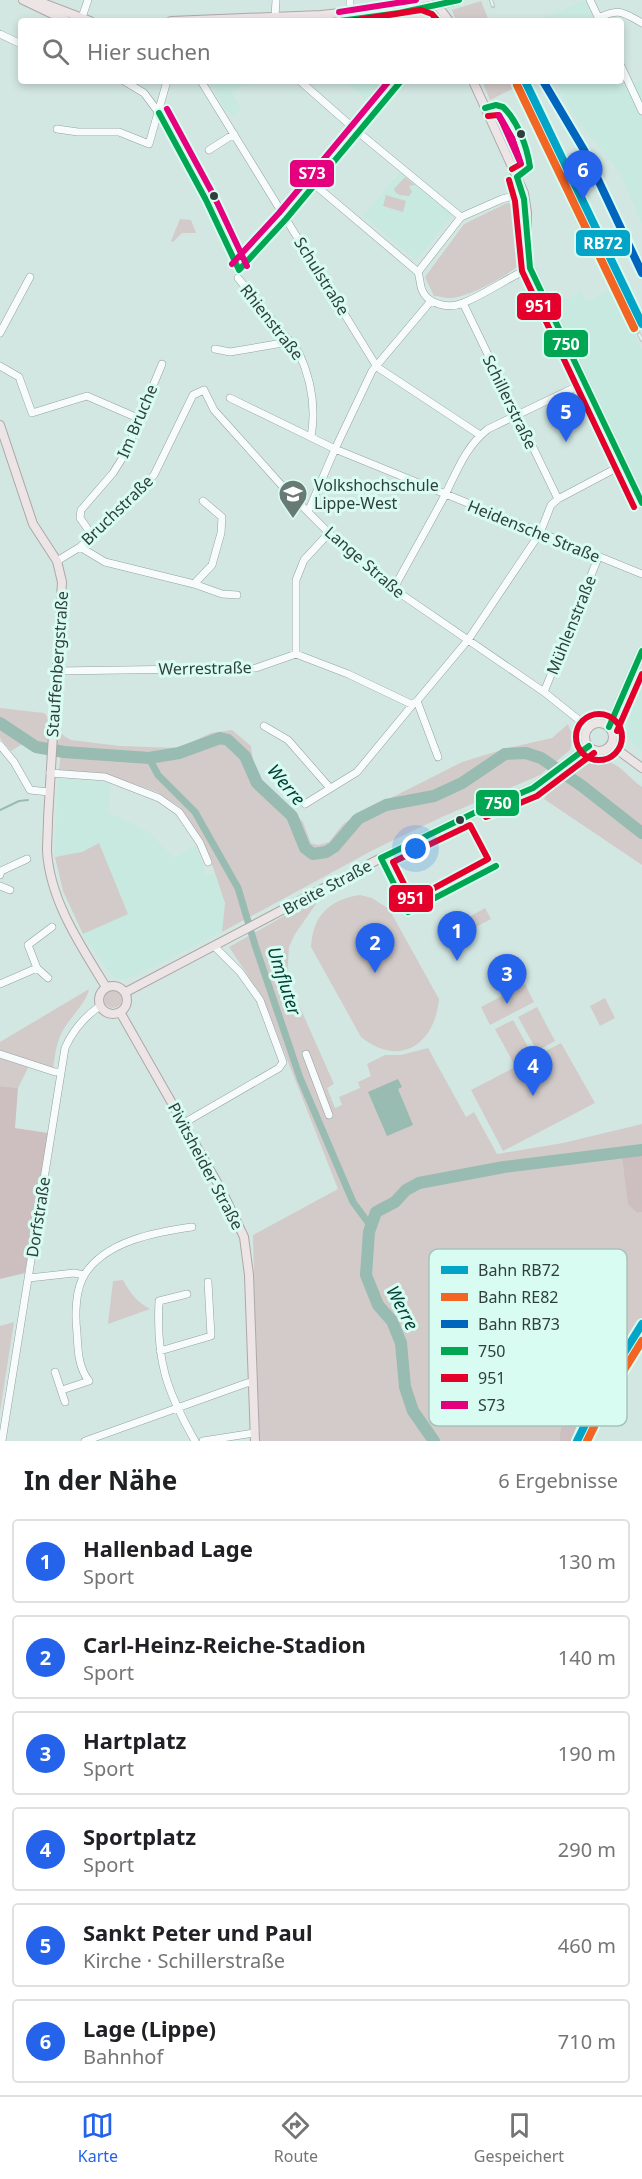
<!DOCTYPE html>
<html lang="de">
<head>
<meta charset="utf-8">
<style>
  :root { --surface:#fff; --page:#f6f6f6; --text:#202124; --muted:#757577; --line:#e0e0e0; --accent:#2563eb }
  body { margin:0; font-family:"Noto Sans",sans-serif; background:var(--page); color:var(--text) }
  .you { position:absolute; left:416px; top:849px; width:21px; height:21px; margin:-15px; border:4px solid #fff; border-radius:50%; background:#1a73e8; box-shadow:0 0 0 9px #1a73e833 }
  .badge { display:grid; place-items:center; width:39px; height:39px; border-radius:50%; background:var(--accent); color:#fff; font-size:20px; font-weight:700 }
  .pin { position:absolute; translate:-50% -50px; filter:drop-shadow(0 2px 3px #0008) }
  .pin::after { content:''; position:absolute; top:32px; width:21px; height:18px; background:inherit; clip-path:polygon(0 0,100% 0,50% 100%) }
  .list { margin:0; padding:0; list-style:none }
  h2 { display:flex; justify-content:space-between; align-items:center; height:78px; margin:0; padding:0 24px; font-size:26px }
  h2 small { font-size:20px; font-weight:400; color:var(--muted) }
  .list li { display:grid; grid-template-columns:39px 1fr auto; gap:18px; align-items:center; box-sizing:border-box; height:84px; margin:0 12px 12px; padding:0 12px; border:2px solid var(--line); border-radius:6px }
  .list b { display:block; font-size:22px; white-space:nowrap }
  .list p { margin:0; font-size:20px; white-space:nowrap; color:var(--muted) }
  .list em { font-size:20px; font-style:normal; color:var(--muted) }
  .icon { flex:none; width:33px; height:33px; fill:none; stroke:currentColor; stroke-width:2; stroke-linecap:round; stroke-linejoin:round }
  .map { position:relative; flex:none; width:642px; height:1441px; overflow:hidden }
  .search { position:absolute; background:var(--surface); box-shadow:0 3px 9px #0003; left:18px; right:18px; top:18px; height:66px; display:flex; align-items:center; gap:15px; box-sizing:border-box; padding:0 21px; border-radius:6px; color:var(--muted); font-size:22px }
  .sheet { height:654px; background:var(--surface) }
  nav { display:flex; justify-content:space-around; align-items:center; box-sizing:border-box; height:84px; border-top:2px solid var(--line); background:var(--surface); font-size:16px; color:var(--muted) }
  nav a { display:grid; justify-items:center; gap:3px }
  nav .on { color:var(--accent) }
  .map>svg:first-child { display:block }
</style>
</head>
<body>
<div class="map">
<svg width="642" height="1441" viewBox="0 0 642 1441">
  <rect width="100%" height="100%" fill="#d3e7e2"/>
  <path fill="#c7e9e0" d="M 585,0 L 595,21 L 535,21 L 549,16 Z
    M 621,80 L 624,87 L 642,80 L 642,224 L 620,173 L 580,123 L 564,100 L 556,81 Z
    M 208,81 L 250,81 L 232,92 L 241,110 L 233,115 L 227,111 Z
    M 344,81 L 392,81 L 372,104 Z
    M 401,171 L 453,214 L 416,260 L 363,216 Z
    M 611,289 L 642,350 L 642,488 L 553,304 L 581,292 L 586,302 Z
    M 642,681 L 642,752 L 624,734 L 622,730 Z
    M 58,778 L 110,782 L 108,814 L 115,815 L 149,832 L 174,858 L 196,846 L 207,876 L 215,873 L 225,903 L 222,932 L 137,975 L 126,979 L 118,979 L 112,976 L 83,934 L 128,914 L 99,843 L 82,852 L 55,857 Z"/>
  <path fill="#d2cbca" d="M 481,1 L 489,21 L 456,21 L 452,10 Z
    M 482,81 L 516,81 L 518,86 L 490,100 Z
    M 405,177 L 415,185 L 409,186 L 412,192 L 409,196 C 403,195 397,197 394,189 Z
    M 386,195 L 406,201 L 403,212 L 383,206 Z
    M 507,203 L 518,206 L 520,215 L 517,237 L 519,265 C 506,277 465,299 448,298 C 444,298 439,296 434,296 L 425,277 L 464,224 Z
    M 180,219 L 191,220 L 196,233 L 182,233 L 173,242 L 171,241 Z
    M 0,708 L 44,713 L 64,736 L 71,740 L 120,746 L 179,748 L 211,733 L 232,730 L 251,746 L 253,761 L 261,782 L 303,822 L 311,843 L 318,845 L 329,842 L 343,824 L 365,811 L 462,762 L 508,748 L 552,738 L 568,724 L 573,737 L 570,750 L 540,775 L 442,817 L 375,849 L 222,932 L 225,903 L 215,873 L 204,843 L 180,807 L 157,792 L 105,774 L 59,770 L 61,749 L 36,747 L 27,741 L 11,751 L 0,738 Z
    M 602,760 C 621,763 627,777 642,787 L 642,865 L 544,799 L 548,793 L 589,763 Z
    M 99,843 L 128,914 L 83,934 L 63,891 L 55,857 L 82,852 Z
    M 360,895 L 372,898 L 389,909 L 439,999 C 435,1045 399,1068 361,1037 L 311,947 C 313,915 329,900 360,895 Z
    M 314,899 L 316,904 L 295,934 L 289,947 L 287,978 L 334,1084 L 327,1088 L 335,1108 L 342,1105 L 339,1097 L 360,1088 L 358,1082 L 371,1076 L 367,1064 L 385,1055 L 401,1055 L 428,1048 L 466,1117 L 474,1112 L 497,1154 L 563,1143 L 642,1124 L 642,1153 L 622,1156 L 636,1213 L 642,1212 L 642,1319 L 607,1374 L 579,1376 L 563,1413 L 559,1441 L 258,1441 L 253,1235 L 338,1189 L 263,998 L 229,947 Z
    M 485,908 L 491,919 L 474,928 L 469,917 Z
    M 525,984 L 534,1002 L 490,1025 L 481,1007 Z
    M 89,989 C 87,1003 68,1019 61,1034 C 56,1044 55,1057 53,1068 L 0,1050 L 0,1042 Z
    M104 999a9 9 0 1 1 18 0a9 9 0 1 1-18 0Z
    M 605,998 L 615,1018 L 600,1026 L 590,1006 Z
    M 537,1007 L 555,1041 L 537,1051 L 518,1017 Z
    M 513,1020 L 532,1054 L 514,1064 L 495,1029 Z
    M 561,1043 L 595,1103 L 503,1151 L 471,1090 Z
    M 0,1057 L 29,1066 L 18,1088 L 0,1086 Z
    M 123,1280 C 130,1293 137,1302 150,1309 L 108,1324 L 113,1281 Z
    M 14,1322 L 0,1412 L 0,1326 Z"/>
  <path fill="#cdbfbf" d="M 0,1086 L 18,1088 L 15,1128 L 48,1133 L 25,1273 L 0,1279 Z
    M 642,1153 L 642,1212 L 637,1213 L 628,1204 L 622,1156 Z
    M 607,1374 L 577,1425 L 571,1441 L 559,1441 L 563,1413 L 579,1376 Z"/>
  <path fill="#98bbb2" d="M 398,1079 L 402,1087 L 398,1089 L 413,1125 L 387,1136 L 368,1092 Z"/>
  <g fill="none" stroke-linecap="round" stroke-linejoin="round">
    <path stroke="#98bbb2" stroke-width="2" d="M 0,810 L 19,801 L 28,800"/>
    <path stroke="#98bbb2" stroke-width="7" d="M 149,758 L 158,775 L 195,812 L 238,888 L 255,945 L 300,1078 L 353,1202 L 370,1225"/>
    <path stroke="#98bbb2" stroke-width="12" d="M 0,723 L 36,747 L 64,752 L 149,758 L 179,753 L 220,738 L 228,740 L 245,756 L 257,783 L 292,816 L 305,848 L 313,854 L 326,852 L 334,847 L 358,819 L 386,805 L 434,796 L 462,783 L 505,754 L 526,753 L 541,758 L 582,786 L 642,833
      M 434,1441 L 413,1411 L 405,1387 L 401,1343 L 392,1321 L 378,1305 L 366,1275 L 369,1232 L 376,1212 L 395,1202 L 406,1190 L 419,1183 L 504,1167 L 642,1150"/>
    <g stroke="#93a29e" stroke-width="8">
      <path id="minor" d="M 350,0 L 350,12
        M 590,0 L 599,19
        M 275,17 L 276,0
        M 598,18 C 620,8 622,12 642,23
        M 81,20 L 88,0
        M 0,34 L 21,44
        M 621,66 L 642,111
        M 124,81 L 144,93 L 159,113 L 206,200 L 239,270 L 286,219 L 401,81
        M 201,81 L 377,367 L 480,435
        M 300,81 L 358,132 L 461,217
        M 57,129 L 78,132 L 119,132 L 149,144 L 167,81
        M 209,150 L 234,134
        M 315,185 L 418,272
        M 524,193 L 502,199 L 461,217 L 418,272 C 420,278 420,285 422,290 C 428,305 450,309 463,303 C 486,294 507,278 530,268
        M 238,278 L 299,353 C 311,379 316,409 311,437
        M 463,303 L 558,499
        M 0,333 L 30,277
        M 215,349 L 230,352 L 283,343 L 289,340
        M 0,366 L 19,377 L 32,413 L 87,396 L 140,419
        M 230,398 L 335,449 L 642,574
        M 308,512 L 335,449 L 372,371 L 431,301
        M 92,535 L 80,518 L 81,510 L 113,473 L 125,454 L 162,364
        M 80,547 L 105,562 L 194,584 L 222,594 L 237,595
        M 57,561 L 80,547 L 154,475 L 193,395 L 204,390 L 214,410 L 284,488 L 329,533 L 382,581 L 544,692 L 589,728
        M 194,584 L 212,565 L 221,533 L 222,517 L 203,501
        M 393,590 C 410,558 428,527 445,495 C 457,471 466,446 488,429 L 584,383
        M 296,654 L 296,580 L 304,560 L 329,533
        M 57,671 L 256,668 L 296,654 L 348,674 L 411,704
        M 544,692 L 598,558
        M 264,726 L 288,740 L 330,788
        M 0,745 L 14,762 L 30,790 L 49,792
        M 438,757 L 417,701 L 468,640 L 540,533 L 551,505 L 558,499 L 624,464
        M 50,773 L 105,777 L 159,798 L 179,812 L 200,843 L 208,862
        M 305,804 L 357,772 L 414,703
        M 0,875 L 1,871 L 27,859
        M 0,886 L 10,890
        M 48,978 L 37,968 L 28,945 L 52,927
        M 0,984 L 37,968
        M 0,1054 L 55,1072 L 61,1072
        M 306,1054 L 329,1115
        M 184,1123 L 279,1068 L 283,1062 L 260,1000 L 240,972 L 214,946
        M 29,1278 L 74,1273 L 84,1275
        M 187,1294 L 159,1301 C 156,1360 166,1390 195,1441
        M 160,1351 L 211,1336 L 208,1282
        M 55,1372 L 65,1402
        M 62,1390 L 89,1381 C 78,1367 78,1350 77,1333 C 75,1316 75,1289 85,1274 C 106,1241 156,1232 192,1227
        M 2,1441 L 65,1048 C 73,1030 84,1017 100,1006
        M 85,1441 L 247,1383 L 253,1382
        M 203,1441 L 254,1433"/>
    </g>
    <g stroke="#aea7a8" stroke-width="10">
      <path id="major" d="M 23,0 L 67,21
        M 35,0 L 90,21
        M 171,21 L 321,15 L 378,9 L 422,1 L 438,6 L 449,21
        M 340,21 L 394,14
        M 394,21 L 414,18 L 432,21
        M 473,81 L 524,193 L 527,213 L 526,243 L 530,268 L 642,503
        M 0,425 L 33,524 L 57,561 L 62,582 L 48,819 C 48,830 47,841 47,851 C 50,901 81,946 106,987
        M585 737a14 14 0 1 1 28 0a14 14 0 1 1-28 0Z
        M 609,727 L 642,651
        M 611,745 L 642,768
        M99 1000a14 14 0 1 1 28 0a14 14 0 1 1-28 0Z
        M 126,992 L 381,858 L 474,813 L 533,788 L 589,746
        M 120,1012 L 222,1191 L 244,1237 L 249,1275 L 255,1441"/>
    </g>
    <use href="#minor" stroke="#f8fbfb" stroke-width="7"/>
    <use href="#major" stroke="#ece4e5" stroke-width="8"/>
    <g stroke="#c6cbca" stroke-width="4.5">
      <path id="rail" d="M 491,0 L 493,6
        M 520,81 C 542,141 566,199 595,255 C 610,284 627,311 642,340"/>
    </g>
    <use href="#rail" stroke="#d8fcf2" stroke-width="2" stroke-dasharray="7" stroke-linecap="butt"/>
    <g stroke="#aea7a8" stroke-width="10" stroke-linecap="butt">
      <path id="major-bridge" d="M 394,14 L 459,0"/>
    </g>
    <use href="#major-bridge" stroke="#ece4e5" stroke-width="8"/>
    <g stroke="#d8fcf2" stroke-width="10">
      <path id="bus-1" d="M 340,21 L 399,13 L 459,0
        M 485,108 L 496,105 L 503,107 C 518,121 527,147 530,167 L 517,177
        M 159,113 L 206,200 L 239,270
        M 517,177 L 524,199 L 530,268 L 642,503
        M 239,270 L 286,219 L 401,81
        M 609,727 L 642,651
        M 496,866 L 408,912 L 381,858 L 474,813 L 533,788 L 589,746"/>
    </g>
    <g stroke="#d8fcf2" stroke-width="10">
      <path id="bus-2" d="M 350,21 L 421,10 L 432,14 L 438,21
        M 488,116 L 498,115 L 512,138 L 521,164 L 512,169
        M 509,180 L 515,201 L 522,271 L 634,507
        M576 737a23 23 0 1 1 46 0a23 23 0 1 1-46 0Z
        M 617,731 L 642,674
        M 486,817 L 537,796 L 594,753
        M 470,825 L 488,859 L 412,900 L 393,862 Z"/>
    </g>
    <g stroke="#d8fcf2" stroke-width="10">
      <path id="bus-3" d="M 339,12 L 416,0
        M 167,109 L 214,196 L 247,266
        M 499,115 L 512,138 L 520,162 Z
        M 232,264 L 279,213 L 389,81"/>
    </g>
    <use href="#bus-1" stroke="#00a651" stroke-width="6"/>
    <use href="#bus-2" stroke="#e4002b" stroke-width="6"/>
    <use href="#bus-3" stroke="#e5007d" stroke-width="6"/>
    <g stroke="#d8fcf2" stroke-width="12">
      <path id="rail-1" d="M 525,81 L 642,324
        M 577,1441 L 606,1382 L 642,1324"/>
    </g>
    <g stroke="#d8fcf2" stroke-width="12">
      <path id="rail-2" d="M 517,85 L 634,328
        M 587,1441 L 614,1386 L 642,1341"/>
    </g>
    <g stroke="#d8fcf2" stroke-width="12">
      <path id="rail-3" d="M 543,81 L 584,150 L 642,273"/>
    </g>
    <use href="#rail-1" stroke="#02a4c7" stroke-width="8"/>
    <use href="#rail-2" stroke="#f26522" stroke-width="8"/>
    <use href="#rail-3" stroke="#0065bd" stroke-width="8"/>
  </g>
  <defs>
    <g id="university-pin" transform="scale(1.5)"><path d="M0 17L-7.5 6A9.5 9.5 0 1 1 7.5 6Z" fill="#697a75" stroke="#d8fcf2"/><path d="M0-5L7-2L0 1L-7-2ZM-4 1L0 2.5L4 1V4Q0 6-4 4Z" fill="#fff"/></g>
  </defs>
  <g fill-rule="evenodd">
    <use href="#university-pin" x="293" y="494"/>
  </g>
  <g fill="#303f3b" stroke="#d8fcf2" stroke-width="2">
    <circle cx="521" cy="134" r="5"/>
    <circle cx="214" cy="196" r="5"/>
    <circle cx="460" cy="820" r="5"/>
  </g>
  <g text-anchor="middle" stroke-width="6" stroke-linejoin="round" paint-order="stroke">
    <g font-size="16" fill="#303f3b" stroke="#d8fcf2">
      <text transform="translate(322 276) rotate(58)" y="6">Schulstraße</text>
      <text transform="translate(272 322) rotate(52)" y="6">Rhienstraße</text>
      <text transform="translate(510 402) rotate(64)" y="6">Schillerstraße</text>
      <text transform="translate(137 421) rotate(-67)" y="6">Im Bruche</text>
      <text transform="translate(117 510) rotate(-44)" y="6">Bruchstraße</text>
      <text transform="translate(534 531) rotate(22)" y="6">Heidensche Straße</text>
      <text transform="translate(365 562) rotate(41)" y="6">Lange Straße</text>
      <text transform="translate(571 625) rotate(-68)" y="6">Mühlenstraße</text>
      <text transform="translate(57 664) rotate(-86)" y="6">Stauffenbergstraße</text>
      <text transform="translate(205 668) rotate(-1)" y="6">Werrestraße</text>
      <text transform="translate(327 887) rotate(-28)" y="6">Breite Straße</text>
      <text transform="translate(206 1166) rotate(62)" y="6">Pivitsheider Straße</text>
      <text transform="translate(38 1217) rotate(-81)" y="6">Dorfstraße</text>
    </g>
    <g font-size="16" fill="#303f3b" stroke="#d8fcf2" text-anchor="start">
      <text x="314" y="491">Volkshochschule<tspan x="314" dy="18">Lippe-West</tspan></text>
    </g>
    <g font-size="18" font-style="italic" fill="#004035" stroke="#d8fcf2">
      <text transform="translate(286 785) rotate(50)" y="6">Werre</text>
      <text transform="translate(284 981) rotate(72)" y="6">Umfluter</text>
      <text transform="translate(402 1308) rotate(62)" y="6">Werre</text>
    </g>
  </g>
  <rect x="429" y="1249" width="198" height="177" rx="9" fill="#d8fcf2" stroke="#a6c3bb" stroke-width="1.5"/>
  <rect x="441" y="1266" width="27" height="8" fill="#02a4c7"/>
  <rect x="441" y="1293" width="27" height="8" fill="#f26522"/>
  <rect x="441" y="1320" width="27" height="8" fill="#0065bd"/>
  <rect x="441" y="1347" width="27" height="8" fill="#00a651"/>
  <rect x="441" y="1374" width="27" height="8" fill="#e4002b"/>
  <rect x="441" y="1401" width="27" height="8" fill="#e5007d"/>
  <g font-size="16" fill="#303f3b">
    <text x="478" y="1276">Bahn RB72</text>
    <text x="478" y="1303">Bahn RE82</text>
    <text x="478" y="1330">Bahn RB73</text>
    <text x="478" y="1357">750</text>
    <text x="478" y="1384">951</text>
    <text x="478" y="1411">S73</text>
  </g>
  <g stroke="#d8fcf2" stroke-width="2">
    <rect x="289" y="159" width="46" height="29" rx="6" fill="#e5007d"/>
    <rect x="575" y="229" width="56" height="28" rx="6" fill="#02a4c7"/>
    <rect x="516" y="292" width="46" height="29" rx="6" fill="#e4002b"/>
    <rect x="543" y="329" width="46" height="29" rx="6" fill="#00a651"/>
    <rect x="475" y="789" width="45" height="28" rx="6" fill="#00a651"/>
    <rect x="388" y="884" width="46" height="29" rx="6" fill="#e4002b"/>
  </g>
  <g font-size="16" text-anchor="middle" font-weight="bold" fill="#fff">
    <text x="312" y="179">S73</text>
    <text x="603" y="249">RB72</text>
    <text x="539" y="312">951</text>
    <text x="566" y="350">750</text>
    <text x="498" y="809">750</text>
    <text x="411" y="904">951</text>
  </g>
</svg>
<div class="you"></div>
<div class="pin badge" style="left:457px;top:961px">1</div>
<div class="pin badge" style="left:375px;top:973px">2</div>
<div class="pin badge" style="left:507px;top:1004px">3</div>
<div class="pin badge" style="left:533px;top:1096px">4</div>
<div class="pin badge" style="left:566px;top:442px">5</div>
<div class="pin badge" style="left:583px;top:200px">6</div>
<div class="search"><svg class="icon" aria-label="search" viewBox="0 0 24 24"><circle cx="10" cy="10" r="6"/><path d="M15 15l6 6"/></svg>Hier suchen</div>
</div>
<section class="sheet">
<h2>In der Nähe<small>6 Ergebnisse</small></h2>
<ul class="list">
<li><span class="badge">1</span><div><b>Hallenbad Lage</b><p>Sport</p></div><em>130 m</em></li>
<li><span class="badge">2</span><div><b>Carl-Heinz-Reiche-Stadion</b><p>Sport</p></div><em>140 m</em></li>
<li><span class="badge">3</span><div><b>Hartplatz</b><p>Sport</p></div><em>190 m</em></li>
<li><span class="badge">4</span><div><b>Sportplatz</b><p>Sport</p></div><em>290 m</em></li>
<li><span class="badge">5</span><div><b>Sankt Peter und Paul</b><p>Kirche · Schillerstraße</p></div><em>460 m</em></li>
<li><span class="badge">6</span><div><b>Lage (Lippe)</b><p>Bahnhof</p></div><em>710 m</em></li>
</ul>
</section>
<nav>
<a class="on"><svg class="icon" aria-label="map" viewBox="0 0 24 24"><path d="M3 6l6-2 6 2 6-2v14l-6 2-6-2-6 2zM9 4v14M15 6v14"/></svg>Karte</a>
<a><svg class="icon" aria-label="directions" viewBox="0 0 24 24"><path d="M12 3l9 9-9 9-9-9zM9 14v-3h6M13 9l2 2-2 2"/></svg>Route</a>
<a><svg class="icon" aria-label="saved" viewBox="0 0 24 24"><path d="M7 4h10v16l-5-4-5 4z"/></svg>Gespeichert</a>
</nav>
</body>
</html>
